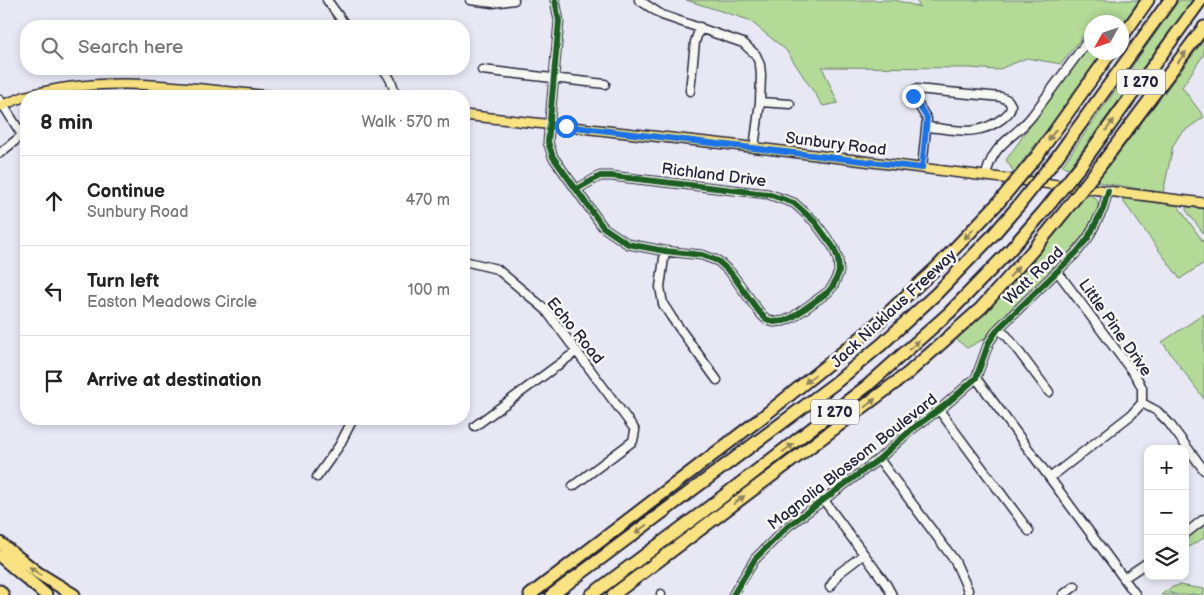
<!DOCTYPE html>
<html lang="en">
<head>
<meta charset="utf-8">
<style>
  :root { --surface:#fff; --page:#f2f2f2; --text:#222; --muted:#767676; --line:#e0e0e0 }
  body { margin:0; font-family:"Balsamiq Sans",sans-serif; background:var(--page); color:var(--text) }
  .controls { position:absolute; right:15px; bottom:15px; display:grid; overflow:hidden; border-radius:10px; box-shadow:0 2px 8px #0003 }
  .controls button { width:45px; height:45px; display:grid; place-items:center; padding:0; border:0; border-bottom:1px solid var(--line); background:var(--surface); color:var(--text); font:25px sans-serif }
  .compass { position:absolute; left:1084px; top:15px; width:45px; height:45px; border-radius:50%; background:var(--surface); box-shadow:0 2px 8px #0003; rotate:230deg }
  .stop { position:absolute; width:15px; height:15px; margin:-11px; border:4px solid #1a73e8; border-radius:50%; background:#fff }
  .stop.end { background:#1a73e8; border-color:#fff; box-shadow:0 1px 5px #0008 }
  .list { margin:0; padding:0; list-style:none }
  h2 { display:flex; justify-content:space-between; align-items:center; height:65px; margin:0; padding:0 20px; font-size:21px }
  h2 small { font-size:16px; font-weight:400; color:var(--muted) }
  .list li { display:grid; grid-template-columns:32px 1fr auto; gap:15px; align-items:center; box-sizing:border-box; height:90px; padding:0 20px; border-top:1px solid var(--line) }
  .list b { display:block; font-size:19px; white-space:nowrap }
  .list p { margin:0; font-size:16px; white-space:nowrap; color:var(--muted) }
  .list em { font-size:16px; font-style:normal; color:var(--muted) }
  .icon { flex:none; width:28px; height:28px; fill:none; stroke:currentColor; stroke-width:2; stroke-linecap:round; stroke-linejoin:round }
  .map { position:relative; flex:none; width:1204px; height:595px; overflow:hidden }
  .search { position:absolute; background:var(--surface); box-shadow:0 2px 8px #0003; left:20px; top:20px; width:450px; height:55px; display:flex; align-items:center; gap:12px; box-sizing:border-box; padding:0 18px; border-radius:20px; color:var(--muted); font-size:19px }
  .panel { position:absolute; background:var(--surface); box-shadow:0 2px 8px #0003; left:20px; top:90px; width:450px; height:335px; border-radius:20px }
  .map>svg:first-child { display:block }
</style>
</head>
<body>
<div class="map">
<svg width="1204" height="595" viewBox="0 0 1204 595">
  <rect width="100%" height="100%" fill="#e7e8f4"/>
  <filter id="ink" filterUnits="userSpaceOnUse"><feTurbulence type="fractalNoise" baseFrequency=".02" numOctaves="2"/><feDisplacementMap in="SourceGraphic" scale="10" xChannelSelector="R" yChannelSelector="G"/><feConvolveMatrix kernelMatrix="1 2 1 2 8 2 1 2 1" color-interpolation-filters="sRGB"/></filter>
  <g filter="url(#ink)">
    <path fill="#b3da96" stroke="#6a7e68" d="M 686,0 L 895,0 L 920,7 L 916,0 L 1139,0 L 1122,25 L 1122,22 L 1092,22 L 1091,26 L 1061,64 L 1027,58 L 997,70 L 971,68 L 822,67 L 838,103 L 823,106 L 786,50 L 749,20 Z
      M 1179,0 L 1193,0 L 1069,168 L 1062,166 Z
      M 1091,40 L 1092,52 L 1102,53 L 1058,116 L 1014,172 L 1006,160 Z
      M 1204,40 L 1204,54 L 1182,87 L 1204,117 L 1180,134 L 1173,146 L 1163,193 L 1097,182 Z
      M 1087,195 C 1119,199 1073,245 1066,257 L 998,323 L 984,339 L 967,348 L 956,339 L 1013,281 Z
      M 1120,197 L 1178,206 L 1204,243 L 1204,263 L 1180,279 Z
      M 1186,207 L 1204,209 L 1204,234 L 1186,210 Z
      M 1204,314 L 1204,399 L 1162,342 Z
      M 1204,526 L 1204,538 L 1185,549 L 1185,539 Z
      M 1179,585 L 1204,589 L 1204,595 L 1161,595 L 1170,588 Z"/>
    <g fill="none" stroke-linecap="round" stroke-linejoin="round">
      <path stroke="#558694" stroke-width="1" d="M 1169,592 L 1176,595
        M 1189,595 L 1193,594 L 1196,595"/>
      <g stroke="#22223b" stroke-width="11">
        <path id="minor" d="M 327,0 L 346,26
          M 470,0 L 493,3 L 514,0
          M 555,0 L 559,21 L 548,142 L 553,157 L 603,227 L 628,244 L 665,251 L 702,255 L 718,261 L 731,273 L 760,313 L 766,319 L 774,322 L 784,321 L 793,317 L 828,292 L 833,286 L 839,272 L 838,259 L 834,248 L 815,222 L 794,203 L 768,194 L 611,176 L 600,176 L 577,189
          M 639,0 L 662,15 L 743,43 L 756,55 L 760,65 L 761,75 L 760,102 L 754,148
          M 383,69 C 390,77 395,85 394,96
          M 482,70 L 605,84
          M 690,91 L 695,42 L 700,27
          M 0,100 L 22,135
          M 760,102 L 790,104
          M 0,153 L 25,133
          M 922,168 L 927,119 L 913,96 L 913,93 L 916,89 L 1001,97 L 1008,100 L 1011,105 C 1011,111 1008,114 1003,118 C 978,137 957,130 928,127
          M 986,175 C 994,141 1013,140 1032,116 C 1052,89 1072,62 1092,35
          M 665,251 L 660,287 L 663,304 L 672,318 L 717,380
          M 464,261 L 497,269 L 545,309 L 633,427 L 635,431 L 633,441 L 573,486
          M 1057,271 L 1137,378 L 1142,388 L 1142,403
          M 998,329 L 1007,336 L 1049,392
          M 976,378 L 1136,595
          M 1142,403 L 1157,411 L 1169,423 L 1204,470
          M 939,410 L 1029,531
          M 475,426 L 577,351
          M 879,459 L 955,561 L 968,590 L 968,595
          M 317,477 L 339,446 L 353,419
          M 1051,477 L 1131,415 L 1142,403
          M 823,499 L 886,584 L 892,595
          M 1185,534 L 1204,519
          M 1124,578 L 1148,562
          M 830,587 L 838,574 L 864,554
          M 661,595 L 661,594
          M 733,595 L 755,559 L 788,526 L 879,459 L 912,429 L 944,406 L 976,378 L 989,342 L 998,329 L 1076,253 L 1088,238 L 1103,209 L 1108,191
          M 1063,595 L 1075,586"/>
      </g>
      <g stroke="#22223b" stroke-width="12">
        <path id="major" d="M 27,96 C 107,73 190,89 272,96
          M 0,106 L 26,96
          M 464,115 L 734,145 L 1204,203"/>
      </g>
      <g stroke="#22223b" stroke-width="15">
        <path id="highway" d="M 1122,37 L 1148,0
          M 1037,156 L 1111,52
          M 1054,161 L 1170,0
          M 1081,165 L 1201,0
          M 1100,166 L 1204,27
          M 0,543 L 38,573 L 74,595
          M 0,556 L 46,595
          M 0,591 L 3,595
          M 530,595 L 765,415 L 870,330 L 938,266 L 999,202
          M 552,595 L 834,384 L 882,344 L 937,293 L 993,235 L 1019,205
          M 591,595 L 704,511 L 867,386 L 950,312 L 1010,250 L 1045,210
          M 613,595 L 907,374 L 981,308 L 1034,249 L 1065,211"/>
      </g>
      <use href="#minor" stroke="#f6f6f2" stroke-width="8"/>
      <use href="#major" stroke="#f8e281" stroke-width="9"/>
      <use href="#highway" stroke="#f8e281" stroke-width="11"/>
      <g stroke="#22223b" stroke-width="15" stroke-linecap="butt">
        <path id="highway-bridge" d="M 999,202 L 1037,156
          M 1019,205 L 1054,161
          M 1045,210 L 1081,165
          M 1065,211 L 1100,166"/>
      </g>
      <use href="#highway-bridge" stroke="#f8e281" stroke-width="11"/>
      <g stroke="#f6f6f2" stroke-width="9">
        <path id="cycleway" d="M 555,0 L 559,21 L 548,142 L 553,157 L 603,227 L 628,244 L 665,251 L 702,255 L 718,261 L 731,273 L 760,313 L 766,319 L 774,322 L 784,321 L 793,317 L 828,292 L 833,286 L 839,272 L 838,259 L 834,248 L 815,222 L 794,203 L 768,194 L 611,176 L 600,176 L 577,189
          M 733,595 L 755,559 L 788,526 L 879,459 L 912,429 L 944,406 L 976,378 L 989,342 L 998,329 L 1076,253 L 1088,238 L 1103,209 L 1108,191"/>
      </g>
      <use href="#cycleway" stroke="#1b5e20" stroke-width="6"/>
    </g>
    <defs><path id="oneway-solid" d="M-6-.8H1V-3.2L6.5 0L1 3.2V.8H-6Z" transform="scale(1.25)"/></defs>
    <g fill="#8d825e">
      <use href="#oneway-solid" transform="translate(1182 57) rotate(-54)"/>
      <use href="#oneway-solid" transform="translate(1110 125) rotate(-54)"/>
      <use href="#oneway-solid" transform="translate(1052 135) rotate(125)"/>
      <use href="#oneway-solid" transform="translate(969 234) rotate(134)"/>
      <use href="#oneway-solid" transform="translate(1014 272) rotate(-48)"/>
      <use href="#oneway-solid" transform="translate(914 345) rotate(-43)"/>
      <use href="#oneway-solid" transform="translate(810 379) rotate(141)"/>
      <use href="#oneway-solid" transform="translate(870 403) rotate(-38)"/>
      <use href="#oneway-solid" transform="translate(788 448) rotate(-37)"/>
      <use href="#oneway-solid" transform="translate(739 500) rotate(-37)"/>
      <use href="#oneway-solid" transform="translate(641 529) rotate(143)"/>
      <use href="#oneway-solid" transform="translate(35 571) rotate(-145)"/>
    </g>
  </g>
  <g fill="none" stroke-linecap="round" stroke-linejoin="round" filter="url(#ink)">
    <path stroke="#1a73e8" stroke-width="6" d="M 566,126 L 922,168 L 927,118 L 913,96"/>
  </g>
  <g text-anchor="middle" stroke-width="5" stroke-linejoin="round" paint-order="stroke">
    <g fill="#f6f6f2" stroke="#626272" stroke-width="1">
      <rect x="1117" y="69.5" width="48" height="25" rx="4"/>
      <rect x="811" y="399.5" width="48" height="25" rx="4"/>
    </g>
    <g font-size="15" font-weight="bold" fill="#22223b">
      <text x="1141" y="87">I 270</text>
      <text x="835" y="417">I 270</text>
    </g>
    <g font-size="16" fill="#22223b" stroke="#f6f6f2">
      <text transform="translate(836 143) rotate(7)" y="6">Sunbury Road</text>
      <text transform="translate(714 174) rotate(7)" y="6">Richland Drive</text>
      <text transform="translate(1033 275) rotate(-44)" y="6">Watt Road</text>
      <text transform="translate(893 308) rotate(-43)" y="6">Jack Nicklaus Freeway</text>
      <text transform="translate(1116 327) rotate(55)" y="6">Little Pine Drive</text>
      <text transform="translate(576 330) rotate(51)" y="6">Echo Road</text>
      <text transform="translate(852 461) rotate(-38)" y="6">Magnolia Blossom Boulevard</text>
    </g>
  </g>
</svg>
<div class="controls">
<button>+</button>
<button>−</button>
<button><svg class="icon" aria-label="layers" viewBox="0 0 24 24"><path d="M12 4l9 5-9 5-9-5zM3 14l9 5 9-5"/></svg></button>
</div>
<svg class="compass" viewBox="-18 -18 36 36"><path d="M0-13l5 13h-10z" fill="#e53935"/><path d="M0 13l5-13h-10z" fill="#767676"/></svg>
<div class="stop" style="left:566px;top:126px"></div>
<div class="stop end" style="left:913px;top:96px"></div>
<div class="search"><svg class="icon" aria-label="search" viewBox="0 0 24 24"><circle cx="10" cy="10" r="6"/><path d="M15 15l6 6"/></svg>Search here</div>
<section class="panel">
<h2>8 min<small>Walk · 570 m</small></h2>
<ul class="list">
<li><svg class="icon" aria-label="ahead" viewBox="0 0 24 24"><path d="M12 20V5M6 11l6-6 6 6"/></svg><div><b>Continue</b><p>Sunbury Road</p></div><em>470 m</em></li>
<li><svg class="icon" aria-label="left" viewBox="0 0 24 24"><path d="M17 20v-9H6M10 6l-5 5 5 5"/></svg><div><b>Turn left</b><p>Easton Meadows Circle</p></div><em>100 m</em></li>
<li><svg class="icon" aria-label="arrive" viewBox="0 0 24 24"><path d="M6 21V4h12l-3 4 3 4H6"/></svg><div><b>Arrive at destination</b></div></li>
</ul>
</section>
</div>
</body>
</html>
